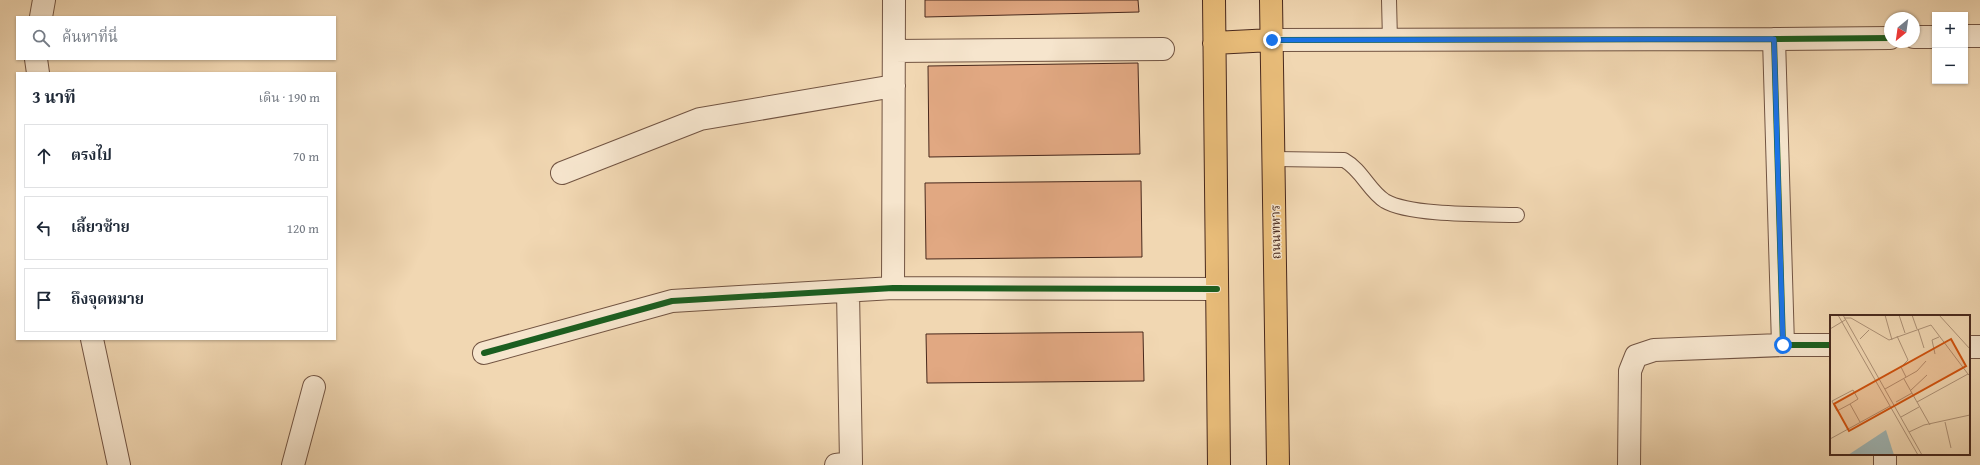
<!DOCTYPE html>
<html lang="th">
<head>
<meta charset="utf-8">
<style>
  :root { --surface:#fff; --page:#f6f6f7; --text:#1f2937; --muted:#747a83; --line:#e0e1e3 }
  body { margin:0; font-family:"Gentium Book Plus","Noto Serif Thai",serif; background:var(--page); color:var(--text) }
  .controls { position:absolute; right:12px; top:12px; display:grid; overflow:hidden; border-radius:0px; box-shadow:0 1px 3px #0004 }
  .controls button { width:36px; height:36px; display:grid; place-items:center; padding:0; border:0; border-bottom:1px solid var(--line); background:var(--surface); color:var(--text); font:20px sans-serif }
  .compass { position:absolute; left:1884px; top:12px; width:36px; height:36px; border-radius:50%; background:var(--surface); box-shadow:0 1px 3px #0004; rotate:209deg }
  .stop { position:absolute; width:12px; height:12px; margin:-9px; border:3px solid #1a73e8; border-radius:50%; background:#fff }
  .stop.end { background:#1a73e8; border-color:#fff; box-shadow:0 1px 4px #0008 }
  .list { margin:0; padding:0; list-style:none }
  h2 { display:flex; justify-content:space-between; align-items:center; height:52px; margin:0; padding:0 16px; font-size:17px }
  h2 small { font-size:13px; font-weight:400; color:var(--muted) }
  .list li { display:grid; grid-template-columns:26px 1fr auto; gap:12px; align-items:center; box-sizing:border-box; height:64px; margin:0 8px 8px; padding:0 8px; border:1px solid var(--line); border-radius:0px }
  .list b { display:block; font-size:15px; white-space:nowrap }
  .list em { font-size:13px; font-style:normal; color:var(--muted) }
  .icon { flex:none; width:22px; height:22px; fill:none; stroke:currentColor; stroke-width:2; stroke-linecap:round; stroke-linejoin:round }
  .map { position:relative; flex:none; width:1980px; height:465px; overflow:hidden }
  .search { position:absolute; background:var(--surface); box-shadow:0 1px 3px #0004; left:16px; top:16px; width:320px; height:44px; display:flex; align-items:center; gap:10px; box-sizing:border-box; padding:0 14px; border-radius:0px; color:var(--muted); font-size:15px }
  .panel { position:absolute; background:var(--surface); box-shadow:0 1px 3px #0004; left:16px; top:72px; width:320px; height:268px; border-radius:0px }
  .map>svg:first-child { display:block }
</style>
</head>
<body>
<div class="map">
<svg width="1980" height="465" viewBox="0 0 1980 465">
  <rect width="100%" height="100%" fill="#f1d7b2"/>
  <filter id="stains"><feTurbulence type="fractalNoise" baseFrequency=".005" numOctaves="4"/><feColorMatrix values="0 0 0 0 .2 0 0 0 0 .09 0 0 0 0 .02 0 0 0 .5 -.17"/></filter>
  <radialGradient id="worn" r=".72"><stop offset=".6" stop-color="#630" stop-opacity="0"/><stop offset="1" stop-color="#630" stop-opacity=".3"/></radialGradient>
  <path fill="#e1a882" stroke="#48281c" d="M 925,0 L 1138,0 L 1139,12 L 925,17 Z
    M 1138,63 L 1140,154 L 929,157 L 928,66 Z
    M 1141,181 L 1142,257 L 926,259 L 925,183 Z
    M 1143,332 L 1144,381 L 927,383 L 926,334 Z"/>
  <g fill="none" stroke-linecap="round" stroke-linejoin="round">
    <g stroke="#725442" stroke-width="16">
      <path id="service" d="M 1389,0 L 1390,40
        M 1275,159 L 1344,160 C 1362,170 1369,191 1385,201 C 1411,216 1485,214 1517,215"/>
    </g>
    <g stroke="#725442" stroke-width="24">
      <path id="minor" d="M 41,17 L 44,0
        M 1965,36 L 1980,36
        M 1914,37 L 1935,37
        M 1774,39 L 1783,345 L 1831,345
        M 1272,40 L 1774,39 L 1890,38
        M 894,51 L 1163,49
        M 36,59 L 38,73
        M 562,173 L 700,119 L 894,86
        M 893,288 L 894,0
        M 92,339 L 119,465
        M 1969,347 L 1980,347
        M 484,353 L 672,301 L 893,288 L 1217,289
        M 1885,454 L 1885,465
        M 293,465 L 314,387
        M 836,465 L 851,463 L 848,291
        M 1629,465 L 1630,371 L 1636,356 L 1654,350 L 1783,345"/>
    </g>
    <g stroke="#48281c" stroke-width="24">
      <path id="primary" d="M 1214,0 L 1219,465
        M 1271,0 L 1278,465
        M 1214,43 L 1272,40"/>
    </g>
    <use href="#service" stroke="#f6e5cd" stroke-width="14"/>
    <use href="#minor" stroke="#f6e5cd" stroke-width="22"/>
    <use href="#primary" stroke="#e8bc79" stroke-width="22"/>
    <g stroke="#f6e5cd" stroke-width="8">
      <path id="cycleway" d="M 1774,39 L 1783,345 L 1831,345
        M 1272,40 L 1774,39 L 1890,38
        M 484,353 L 672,301 L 893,288 L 1217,289"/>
    </g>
    <use href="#cycleway" stroke="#1b5e20" stroke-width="6"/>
  </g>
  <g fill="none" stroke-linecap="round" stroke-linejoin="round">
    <path stroke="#1a73e8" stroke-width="5" d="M 1272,40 L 1774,39 L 1783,345"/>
  </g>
  <g text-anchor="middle" stroke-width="3" stroke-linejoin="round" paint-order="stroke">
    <g font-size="13" fill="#48281c" stroke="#f6e5cd">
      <text transform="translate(1275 232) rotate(-91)" y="5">ถนนทหาร</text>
    </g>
  </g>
  <g transform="translate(1830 315)">
    <rect width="140" height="140" fill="#f1d7b2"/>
    <path d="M 56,115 L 64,140 L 18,140 Z" fill="#9fb7b7"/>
    <path fill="none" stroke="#ad9176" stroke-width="1" d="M 8,0 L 88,140M 13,0 L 92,140M 55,0 L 62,25M 69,0 L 75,18M 82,0 L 87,14M 109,0 L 140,34M 14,3 L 21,3 L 59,25 L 101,10 L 138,59M 0,14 L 15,5M 88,14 L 94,33M 67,21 L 78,45 L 71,52 L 76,62M 30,24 L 39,15M 105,39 L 102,25 L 109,22M 74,64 L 100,110M 55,74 L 87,56 L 96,46M 80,76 L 97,60M 66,87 L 82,78M 87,87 L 138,59 L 140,61M 20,89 L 28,84 L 23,75 L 2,86 L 7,96 L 20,89 L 30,107M 71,102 L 89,92M 115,107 L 121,133M 79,117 L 94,110 L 140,100M 0,124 L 60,91"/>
    <path fill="#d0520e" fill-opacity="0.15" stroke="#d0520e" stroke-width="2" d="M 121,24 L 136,51 L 19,116 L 4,89 Z"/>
    <rect width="140" height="140" fill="none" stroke="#48281c" stroke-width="2"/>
  </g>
  <rect width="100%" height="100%" filter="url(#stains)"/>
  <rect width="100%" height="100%" fill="url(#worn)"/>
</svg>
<div class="controls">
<button>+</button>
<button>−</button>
</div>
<svg class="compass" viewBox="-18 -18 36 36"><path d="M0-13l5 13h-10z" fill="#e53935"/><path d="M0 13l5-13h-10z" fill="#747a83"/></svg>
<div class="stop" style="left:1783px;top:345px"></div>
<div class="stop end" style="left:1272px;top:40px"></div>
<div class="search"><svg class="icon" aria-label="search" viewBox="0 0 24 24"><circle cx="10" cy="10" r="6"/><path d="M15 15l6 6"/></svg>ค้นหาที่นี่</div>
<section class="panel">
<h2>3 นาที<small>เดิน · 190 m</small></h2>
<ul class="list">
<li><svg class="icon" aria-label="ahead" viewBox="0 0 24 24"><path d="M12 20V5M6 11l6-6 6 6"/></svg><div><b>ตรงไป</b></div><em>70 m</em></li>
<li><svg class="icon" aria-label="left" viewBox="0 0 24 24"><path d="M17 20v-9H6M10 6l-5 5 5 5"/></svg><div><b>เลี้ยวซ้าย</b></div><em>120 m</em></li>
<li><svg class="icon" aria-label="arrive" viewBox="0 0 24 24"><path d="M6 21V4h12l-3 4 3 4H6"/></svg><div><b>ถึงจุดหมาย</b></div></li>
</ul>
</section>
</div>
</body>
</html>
